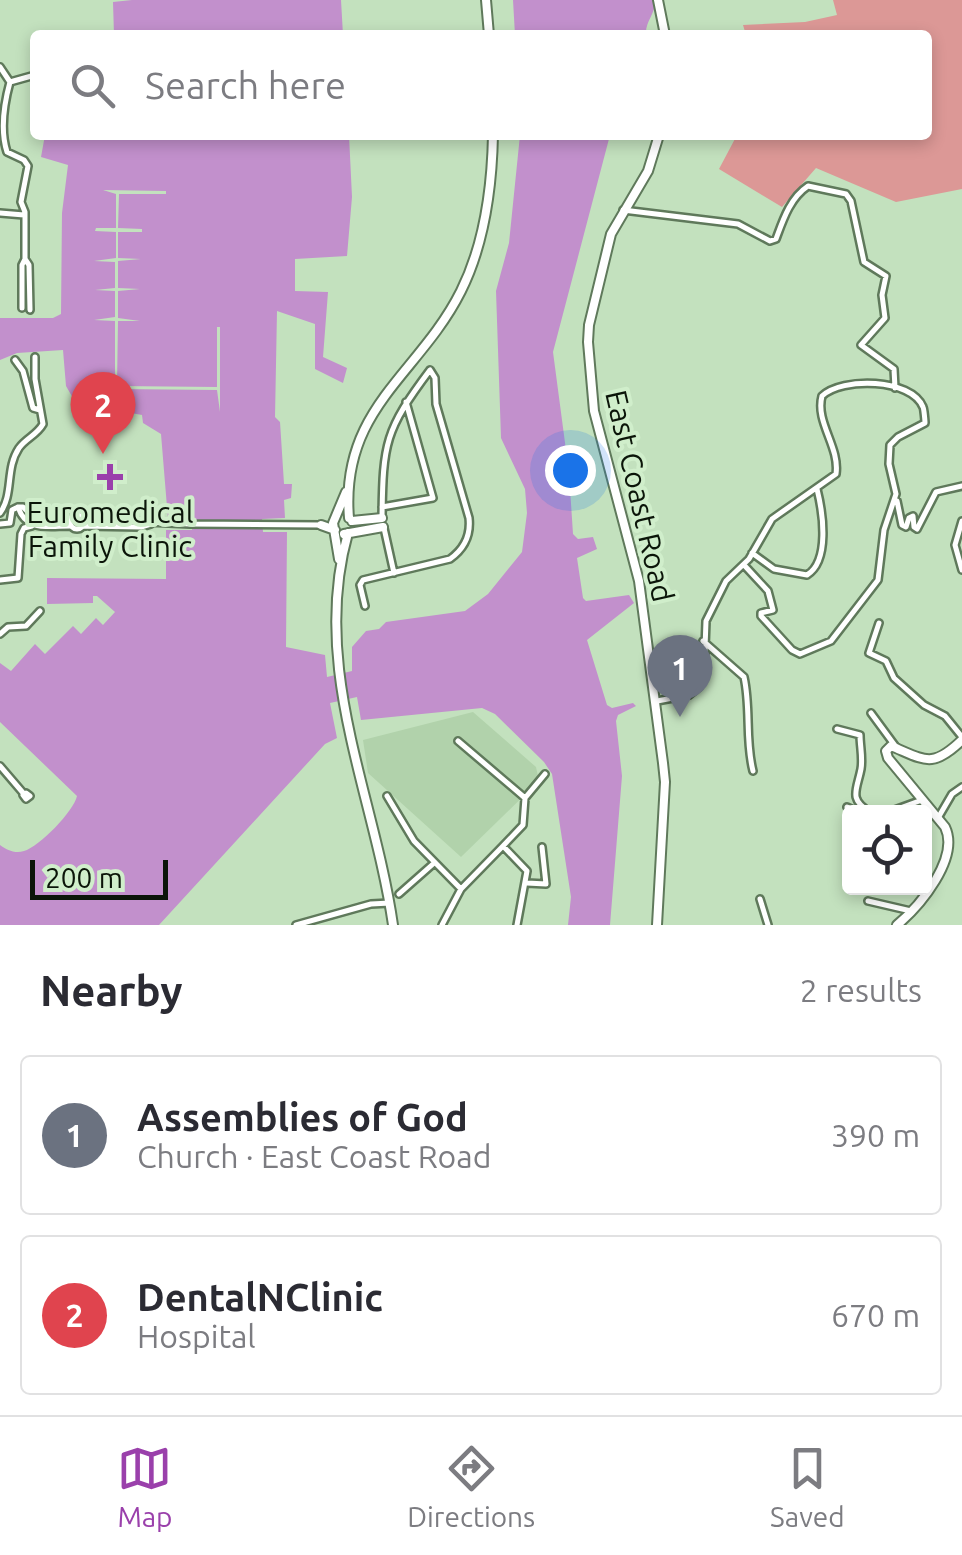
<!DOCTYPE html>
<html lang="en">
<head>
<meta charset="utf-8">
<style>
  :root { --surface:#fff; --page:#f2f2f3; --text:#2b2b33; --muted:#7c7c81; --line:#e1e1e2; --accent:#9a40ab }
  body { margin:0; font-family:Ubuntu,sans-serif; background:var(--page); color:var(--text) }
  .controls { position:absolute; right:30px; bottom:30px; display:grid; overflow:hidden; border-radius:10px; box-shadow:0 5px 15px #0003 }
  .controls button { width:90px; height:90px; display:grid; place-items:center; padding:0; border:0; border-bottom:2px solid var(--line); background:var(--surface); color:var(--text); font:50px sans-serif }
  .scale { position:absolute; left:30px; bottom:25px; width:138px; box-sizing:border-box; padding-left:10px; border:5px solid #0b1509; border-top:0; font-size:28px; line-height:35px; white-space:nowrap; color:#0b1509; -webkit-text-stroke:8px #d0eecb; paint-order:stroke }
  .you { position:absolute; left:570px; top:470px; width:35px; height:35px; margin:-25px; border:8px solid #fff; border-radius:50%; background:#1a73e8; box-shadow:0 0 0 15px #1a73e833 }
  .badge { display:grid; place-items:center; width:65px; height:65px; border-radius:50%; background:var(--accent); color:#fff; font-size:32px; font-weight:700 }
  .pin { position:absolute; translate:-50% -82px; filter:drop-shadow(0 2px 5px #0008) }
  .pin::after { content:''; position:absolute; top:52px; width:35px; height:30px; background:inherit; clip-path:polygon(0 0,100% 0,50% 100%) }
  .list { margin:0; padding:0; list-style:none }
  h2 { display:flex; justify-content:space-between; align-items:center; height:130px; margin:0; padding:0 40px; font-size:42px }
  h2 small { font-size:32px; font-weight:400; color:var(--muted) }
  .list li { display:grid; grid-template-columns:65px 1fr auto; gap:30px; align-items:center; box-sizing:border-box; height:160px; margin:0 20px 20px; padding:0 20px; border:2px solid var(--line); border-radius:10px }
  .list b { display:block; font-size:38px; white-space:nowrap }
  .list p { margin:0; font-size:32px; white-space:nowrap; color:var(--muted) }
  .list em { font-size:32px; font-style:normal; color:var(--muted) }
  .icon { flex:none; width:55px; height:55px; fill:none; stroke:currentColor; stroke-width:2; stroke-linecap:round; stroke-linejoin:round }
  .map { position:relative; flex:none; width:962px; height:925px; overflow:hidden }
  .search { position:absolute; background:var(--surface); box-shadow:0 5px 15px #0003; left:30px; right:30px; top:30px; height:110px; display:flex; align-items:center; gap:25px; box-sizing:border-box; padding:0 35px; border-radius:10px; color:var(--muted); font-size:38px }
  .sheet { height:490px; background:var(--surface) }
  nav { display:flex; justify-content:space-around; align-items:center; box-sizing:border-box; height:140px; border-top:2px solid var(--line); background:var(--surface); font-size:28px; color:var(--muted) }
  nav a { display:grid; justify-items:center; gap:5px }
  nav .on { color:var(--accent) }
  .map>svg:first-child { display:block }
</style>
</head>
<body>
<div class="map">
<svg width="962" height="925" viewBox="0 0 962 925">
  <rect width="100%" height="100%" fill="#c3e1be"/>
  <path fill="#b1d2ab" d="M 473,712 L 536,767 L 539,781 L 461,857 L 368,773 L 363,740 Z"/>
  <path fill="#dc9896" d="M 833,0 L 962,0 L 962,189 L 896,202 L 816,168 L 782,207 L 719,169 L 737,135 L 927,135 L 927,35 L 746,35 L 743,25 L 805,22 L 837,15 Z"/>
  <path fill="#c290cc" d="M 132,0 L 341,0 L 343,35 L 114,35 L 113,2 Z
    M 513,0 L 655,0 C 656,14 645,21 646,35 L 515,35 Z
    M 45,135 L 349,135 L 352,197 L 347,256 L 295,259 L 295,291 L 328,292 L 323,357 L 347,368 L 343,383 L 315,369 L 315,324 L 277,311 L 275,417 L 280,422 L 284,484 L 292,484 L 291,498 L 284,500 L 285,518 L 262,519 L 263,532 L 287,532 L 286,647 L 325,655 L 327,677 L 352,671 L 352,647 L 366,631 L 379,629 L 386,622 L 465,611 L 488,594 L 522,552 L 527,513 L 525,489 L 501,438 L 496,291 L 509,243 L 520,135 L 610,135 L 553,352 L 569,473 L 573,534 L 578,539 L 593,537 L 597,549 L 577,558 L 583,598 L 586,601 L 629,595 L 634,603 L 587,640 L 607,705 L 612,708 L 633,703 L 636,706 L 618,715 L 616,721 L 622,776 L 610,925 L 568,925 L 571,897 L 552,774 L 544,762 L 495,714 L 482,708 L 361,720 L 357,697 L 330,703 L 337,738 L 325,744 L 159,925 L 0,925 L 0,845 C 7,850 15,854 24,851 C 39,847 74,811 77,796 L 0,722 L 0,663 L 11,671 L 35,644 L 45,654 L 73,626 L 81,634 L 96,618 L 103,625 L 115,612 L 97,596 L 93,596 L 93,603 L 47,604 L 47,578 L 166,579 L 166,530 L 192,530 L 192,519 L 168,519 L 161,434 L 143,423 L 142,415 L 109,409 L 81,412 L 66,386 L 63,350 L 17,353 L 0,360 L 0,318 L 53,318 L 61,314 L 62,213 L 68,165 L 41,157 Z"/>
  <path fill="#c3e1be" d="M 103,190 L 166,191 L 166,194 L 119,194 L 118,228 L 142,229 L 142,232 L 118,232 L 118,258 L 141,259 L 118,261 L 118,288 L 140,289 L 118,291 L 118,318 L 140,321 L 118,321 L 117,386 L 217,387 L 217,327 L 220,327 L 220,412 L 217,390 L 118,389 L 115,410 L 114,389 L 95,388 L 115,386 L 115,321 L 94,320 L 115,317 L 115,291 L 95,290 L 115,288 L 115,262 L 94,261 L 116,258 L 116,232 L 95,231 L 96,228 L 116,228 L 116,194 Z"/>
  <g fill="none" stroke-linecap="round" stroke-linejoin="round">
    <g stroke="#5f795b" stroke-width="10">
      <path id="minor" d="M 0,67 L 10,82 C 4,104 0,130 7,152 L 24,160 L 28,166 L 21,202 L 25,212 L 25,259 L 22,265 L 22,308
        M 10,82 L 35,75
        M 623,210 L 738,224 L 770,241 L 776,239 C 783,220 790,198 808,186 L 846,194 L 851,201 L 864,262 L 886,276 L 882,295 L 885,318 L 861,345 L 894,369 L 895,388
        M 0,213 L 24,215
        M 25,259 L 29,265 L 30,310
        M 15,360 L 23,371 L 33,408 L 40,410
        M 897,501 L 902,525 L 906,527 L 909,518 L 913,516 L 914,527 L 917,529 L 936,492 L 962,486
        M 18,507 C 26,532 48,526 70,526
        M 18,507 L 23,507 L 34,518 L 70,518
        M 382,507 L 433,498 L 406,402
        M 0,513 C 14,494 5,469 19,448 C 26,438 37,435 43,424 L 35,379 L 35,357
        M70 522a7 7 0 1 1 14 0a7 7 0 1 1-14 0Z
        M 83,519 L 190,524 L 321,525
        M 962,521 L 955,545 L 962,570
        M 0,524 L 10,523 L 12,510 L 18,507
        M 83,526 L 141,527 L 151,524
        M 384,528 L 394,573
        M 752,553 L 774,569 L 807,575 C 830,561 823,513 817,489
        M 0,580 L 18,578 L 21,534 L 24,528 L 32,526
        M 365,606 L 360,585 L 363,580 L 450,559 C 464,549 471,536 469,518 L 436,404 L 435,378 L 430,370 C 385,430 383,443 382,517
        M 879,623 L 869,653 L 886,661 L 894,678 L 924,705 L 945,716 L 962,737
        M 0,634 L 8,627 L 26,626 L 40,611
        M 703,641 L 744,677 C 751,708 745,740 753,771
        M 657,701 L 689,695 L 699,687 L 704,675 L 706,621 L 726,581 L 749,559 L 772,519 L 836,474 C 840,447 815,422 822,396 C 842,377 911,378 923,407 C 924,409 925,421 925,423 L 898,437 L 890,445 L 889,464 L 896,494 L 884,530 L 878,580 L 831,641 L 800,654 L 792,650 L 761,616 L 761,613 L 773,610 L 768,591 L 744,565
        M 871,713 L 896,747
        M 837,729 L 860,735 C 860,746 863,758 861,769 C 857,790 848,799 870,812
        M 458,741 L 525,798
        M 0,766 L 24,794
        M 26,793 L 30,796 L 26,799 L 23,795 Z
        M 387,796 L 414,841 L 461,889
        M 847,807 L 858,812
        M 889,812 L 922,800
        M 938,818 L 952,794 L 962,787
        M 503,846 L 523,825 L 525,798 L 545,774
        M 527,883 L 546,884 L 542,847
        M 399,894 L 433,864
        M 760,899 L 768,925
        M 868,901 L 911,911
        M 296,925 L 371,904 L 390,903
        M 442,925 L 461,889 L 503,846 L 527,871 L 517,925"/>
    </g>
    <g stroke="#5f795b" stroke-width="12">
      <path id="major" d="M 486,0 L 489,35
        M 658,0 L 665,35
        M 349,518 C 340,408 419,375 461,291 C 484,245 492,186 493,135
        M 352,521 L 382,518
        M 321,525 L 335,530
        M 348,533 C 310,667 374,794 393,925
        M 344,534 L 383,527
        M 339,559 L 333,523 L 346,492
        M 657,925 L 665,782 L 663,763 L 639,581 L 594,411 L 588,342 L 589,325 L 611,234 L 648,171 L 659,135
        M 897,925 C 920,906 960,858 945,827 L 888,758 L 886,751 L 891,746 C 925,760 932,769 962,740"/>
    </g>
    <use href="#minor" stroke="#fff" stroke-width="5"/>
    <use href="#major" stroke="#fff" stroke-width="8"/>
  </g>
  <path fill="#9a40ab" stroke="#d0eecb" stroke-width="4" d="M105 462h10v10h10v10h-10v10h-10v-10h-10v-10h10z"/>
  <g text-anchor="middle" stroke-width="8" stroke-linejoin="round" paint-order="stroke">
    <g font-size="30" fill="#0b1509" stroke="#d0eecb">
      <text transform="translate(639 496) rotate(77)" y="10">East Coast Road</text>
    </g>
    <g font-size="30" fill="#0b1509" stroke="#d0eecb">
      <text x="110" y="523">Euromedical<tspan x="110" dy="34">Family Clinic</tspan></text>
    </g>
  </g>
</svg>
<div class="controls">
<button><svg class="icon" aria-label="locate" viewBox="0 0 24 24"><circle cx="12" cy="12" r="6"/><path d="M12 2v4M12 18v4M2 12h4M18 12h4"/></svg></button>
</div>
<div class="scale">200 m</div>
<div class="you"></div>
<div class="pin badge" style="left:680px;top:717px;background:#6b7280">1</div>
<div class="pin badge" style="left:103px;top:454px;background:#e0444e">2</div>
<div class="search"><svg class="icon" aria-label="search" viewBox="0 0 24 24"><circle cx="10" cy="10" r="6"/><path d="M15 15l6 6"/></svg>Search here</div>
</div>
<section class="sheet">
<h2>Nearby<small>2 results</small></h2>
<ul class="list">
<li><span class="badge" style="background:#6b7280">1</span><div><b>Assemblies of God</b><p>Church · East Coast Road</p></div><em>390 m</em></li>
<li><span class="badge" style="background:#e0444e">2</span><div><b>DentalNClinic</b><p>Hospital</p></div><em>670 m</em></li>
</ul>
</section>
<nav>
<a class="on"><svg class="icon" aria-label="map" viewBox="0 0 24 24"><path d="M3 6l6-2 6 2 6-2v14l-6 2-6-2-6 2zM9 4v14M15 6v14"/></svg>Map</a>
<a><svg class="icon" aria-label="directions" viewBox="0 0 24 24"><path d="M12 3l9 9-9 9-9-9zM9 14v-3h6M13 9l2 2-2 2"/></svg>Directions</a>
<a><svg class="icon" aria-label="saved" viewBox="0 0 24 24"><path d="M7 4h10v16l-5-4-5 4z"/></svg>Saved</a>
</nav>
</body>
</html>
